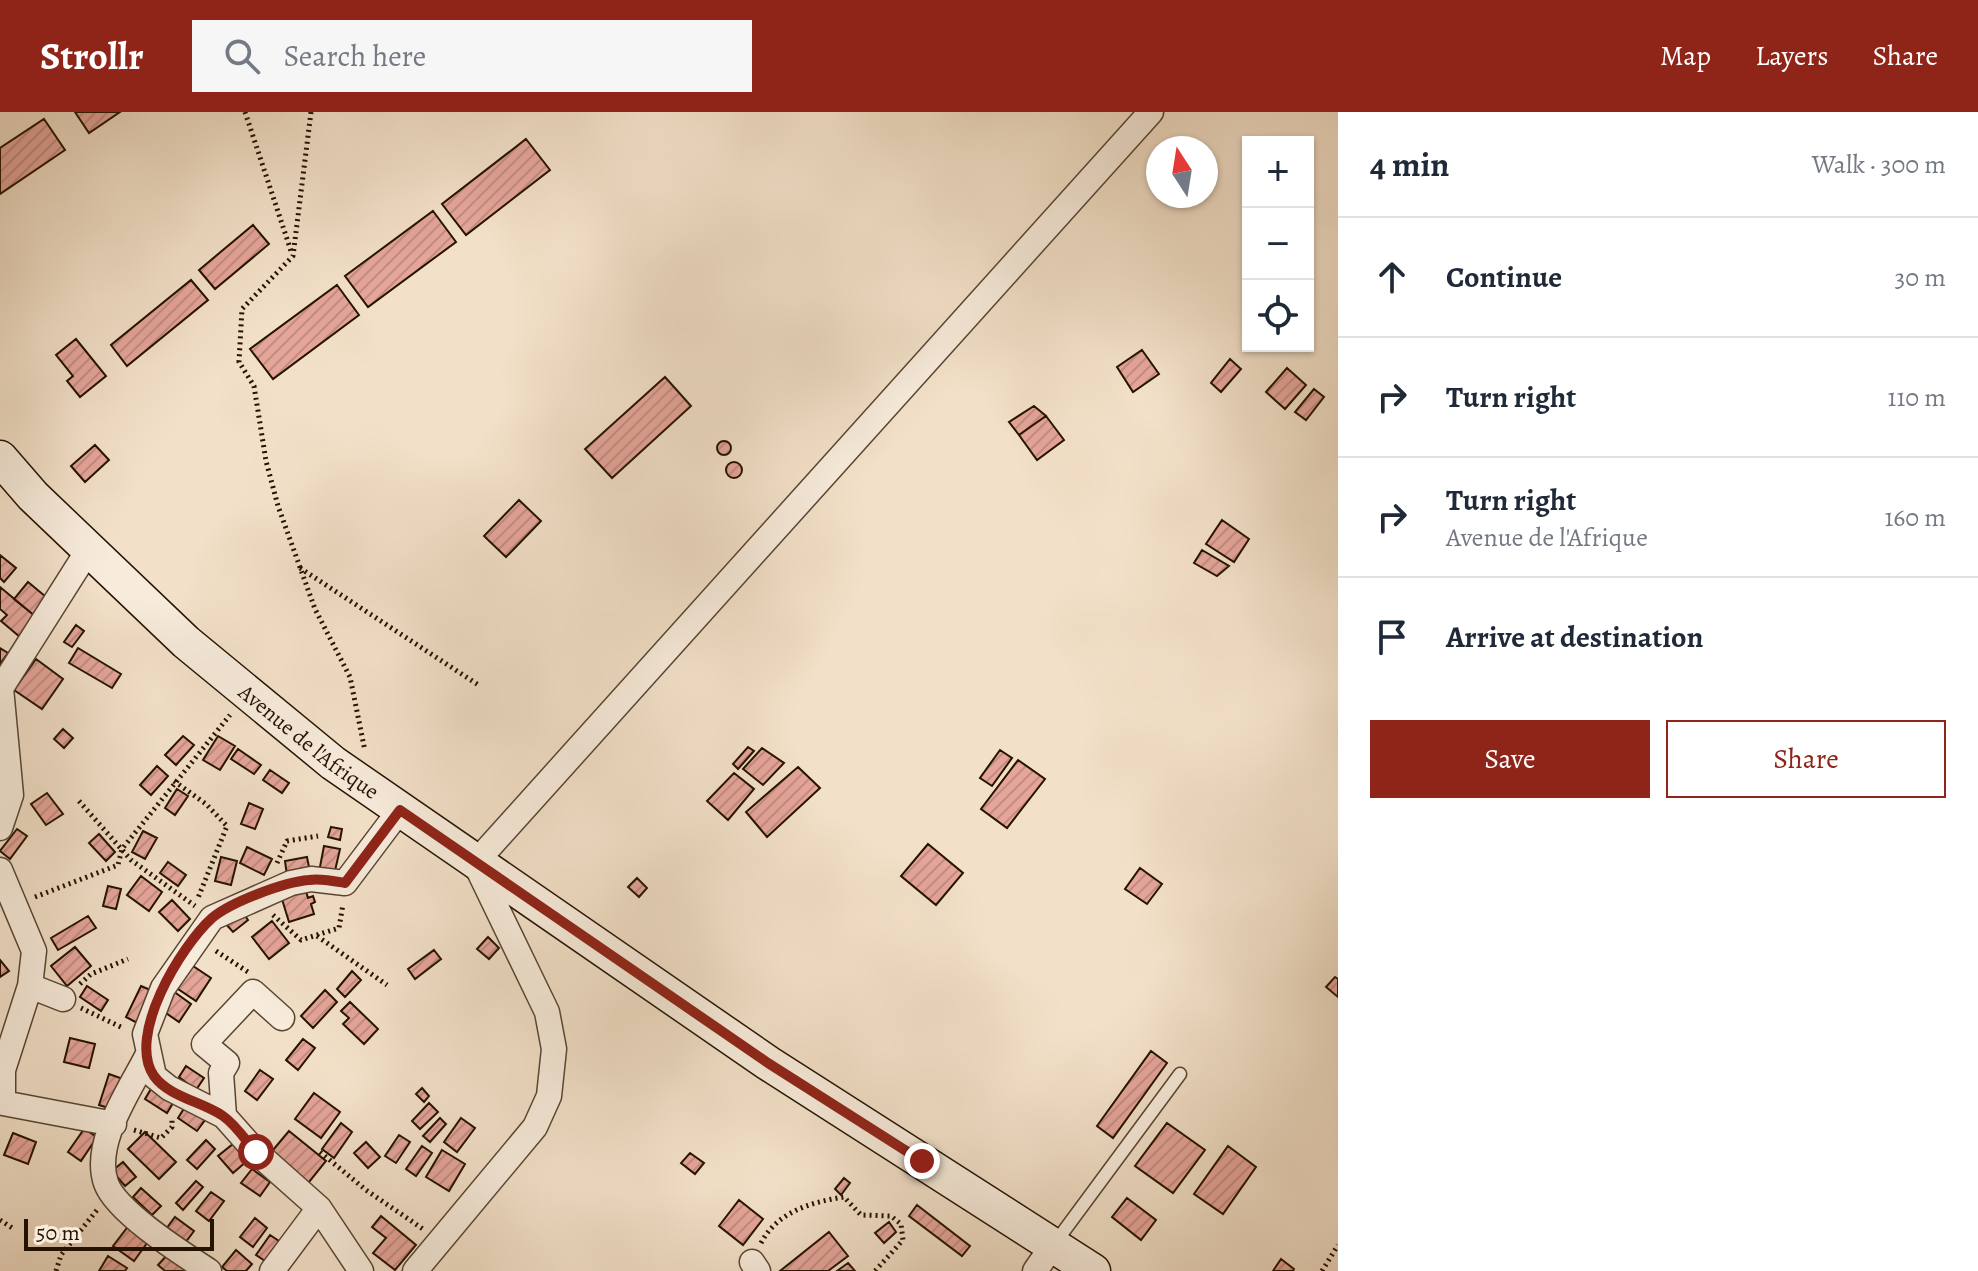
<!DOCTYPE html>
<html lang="en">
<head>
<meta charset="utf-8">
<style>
  :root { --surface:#fff; --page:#f6f6f7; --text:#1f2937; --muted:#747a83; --line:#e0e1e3; --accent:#8f2418 }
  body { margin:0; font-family:Alegreya,serif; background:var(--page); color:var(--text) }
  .controls { position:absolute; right:24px; top:24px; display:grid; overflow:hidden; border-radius:0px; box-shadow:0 2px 6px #0004 }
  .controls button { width:72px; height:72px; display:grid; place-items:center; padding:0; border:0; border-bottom:2px solid var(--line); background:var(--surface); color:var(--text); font:40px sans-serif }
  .compass { position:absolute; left:1146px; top:24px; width:72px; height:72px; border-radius:50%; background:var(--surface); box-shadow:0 2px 6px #0004; rotate:348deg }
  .scale { position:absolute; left:24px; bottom:20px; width:190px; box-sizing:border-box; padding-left:8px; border:4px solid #251200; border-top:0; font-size:22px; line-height:28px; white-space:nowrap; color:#251200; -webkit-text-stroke:6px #f7ebdb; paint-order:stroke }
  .stop { position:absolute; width:24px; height:24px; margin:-18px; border:6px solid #8f2418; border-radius:50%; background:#fff }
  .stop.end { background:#8f2418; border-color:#fff; box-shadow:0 2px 8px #0008 }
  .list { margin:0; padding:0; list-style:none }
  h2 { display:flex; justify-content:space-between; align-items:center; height:104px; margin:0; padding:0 32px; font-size:34px }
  h2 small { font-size:26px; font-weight:400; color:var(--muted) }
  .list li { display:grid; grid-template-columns:52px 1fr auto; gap:24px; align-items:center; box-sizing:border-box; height:120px; padding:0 32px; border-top:2px solid var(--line) }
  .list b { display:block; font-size:30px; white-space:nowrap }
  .list p { margin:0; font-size:26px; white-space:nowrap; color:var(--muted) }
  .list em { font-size:26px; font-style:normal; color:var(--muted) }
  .actions { display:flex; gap:16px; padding:24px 32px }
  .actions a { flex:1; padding:18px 0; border:2px solid var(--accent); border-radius:0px; text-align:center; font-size:28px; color:var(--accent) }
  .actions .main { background:var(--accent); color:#fff }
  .icon { flex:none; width:44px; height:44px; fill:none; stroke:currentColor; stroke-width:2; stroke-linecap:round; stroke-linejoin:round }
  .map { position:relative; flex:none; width:1338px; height:1159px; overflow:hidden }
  header { display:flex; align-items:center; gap:48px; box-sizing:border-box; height:112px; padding:0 40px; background:var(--accent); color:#fff }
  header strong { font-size:38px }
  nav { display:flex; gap:44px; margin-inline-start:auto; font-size:28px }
  .search { width:560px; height:72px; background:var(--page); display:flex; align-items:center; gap:20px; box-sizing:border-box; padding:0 28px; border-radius:0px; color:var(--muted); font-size:30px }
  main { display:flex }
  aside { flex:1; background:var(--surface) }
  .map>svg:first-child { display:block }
</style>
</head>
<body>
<header>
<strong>Strollr</strong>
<div class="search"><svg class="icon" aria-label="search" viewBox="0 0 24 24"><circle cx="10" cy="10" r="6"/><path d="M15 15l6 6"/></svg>Search here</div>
<nav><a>Map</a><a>Layers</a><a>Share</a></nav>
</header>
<main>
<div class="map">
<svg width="1338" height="1159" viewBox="0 0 1338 1159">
  <defs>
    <pattern id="building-hatch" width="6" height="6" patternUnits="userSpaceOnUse" patternTransform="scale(2)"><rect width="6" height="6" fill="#e5a599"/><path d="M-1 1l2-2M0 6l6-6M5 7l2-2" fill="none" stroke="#c48d82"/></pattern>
  </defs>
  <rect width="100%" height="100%" fill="#f2e0c8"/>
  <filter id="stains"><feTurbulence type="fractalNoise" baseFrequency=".0025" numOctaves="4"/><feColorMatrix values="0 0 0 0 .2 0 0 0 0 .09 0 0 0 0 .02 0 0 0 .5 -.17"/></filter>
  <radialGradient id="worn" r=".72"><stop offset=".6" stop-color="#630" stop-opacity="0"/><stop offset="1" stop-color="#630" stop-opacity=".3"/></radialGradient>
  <path fill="url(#building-hatch)" stroke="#251200" stroke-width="2" d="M 75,0 L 120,0 L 89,21 Z
    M 44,7 L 65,38 L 0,82 L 0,36 Z
    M 526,27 L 550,58 L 466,123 L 442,92 Z
    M 433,99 L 456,130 L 368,195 L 345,164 Z
    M 253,113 L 269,132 L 215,177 L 199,158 Z
    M 191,168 L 208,188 L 127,254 L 111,233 Z
    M 337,173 L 359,203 L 273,267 L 250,237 Z
    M 76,227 L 106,264 L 80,285 L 67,269 L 73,264 L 56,243 Z
    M 1142,238 L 1159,262 L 1133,280 L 1117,255 Z
    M 1230,247 L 1241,257 L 1221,280 L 1211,271 Z
    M 1287,256 L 1306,273 L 1285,297 L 1266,280 Z
    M 665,265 L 691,294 L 612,366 L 585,337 Z
    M 1314,277 L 1324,285 L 1306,308 L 1295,300 Z
    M 1034,294 L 1046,304 L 1019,323 L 1009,310 Z
    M 1046,304 L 1064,328 L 1037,348 L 1019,323 Z
    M717 336a7 7 0 1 1 14 0a7 7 0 1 1-14 0Z
    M 95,333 L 109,348 L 85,370 L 71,354 Z
    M726 358a8 8 0 1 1 16 0a8 8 0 1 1-16 0Z
    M 519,388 L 541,409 L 506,445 L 484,424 Z
    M 1222,408 L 1249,427 L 1234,450 L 1206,432 Z
    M 1202,438 L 1229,454 L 1217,464 L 1194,451 Z
    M 0,443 L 16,456 L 4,470 L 0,466 Z
    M 28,470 L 51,489 L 36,505 L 14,487 Z
    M 0,475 L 36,505 L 20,525 L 1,509 L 7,503 L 0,497 Z
    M 76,513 L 84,519 L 72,535 L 64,530 Z
    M 0,536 L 8,541 L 0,552 Z
    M 78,536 L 121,562 L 112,576 L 69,551 Z
    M 36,547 L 63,567 L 42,597 L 14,578 Z
    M 63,617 L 73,626 L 64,636 L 54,627 Z
    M 183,624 L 194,633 L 176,653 L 165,643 Z
    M 218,624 L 235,634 L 220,658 L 203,648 Z
    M 748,635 L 754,639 L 738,657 L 733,652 Z
    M 762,636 L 784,651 L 763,673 L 743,657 Z
    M 238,637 L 261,653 L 254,662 L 231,647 Z
    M 1000,638 L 1012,646 L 992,674 L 980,666 Z
    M 1018,648 L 1045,667 L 1007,716 L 981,697 Z
    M 157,654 L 168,664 L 151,683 L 140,673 Z
    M 798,655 L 820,676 L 767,725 L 746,700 Z
    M 270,658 L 289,671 L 282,681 L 263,668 Z
    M 734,661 L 754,677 L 728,708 L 707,689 Z
    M 177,677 L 188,684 L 175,703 L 165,696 Z
    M 47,681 L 63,702 L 46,713 L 31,692 Z
    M 249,691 L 263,697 L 255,717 L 241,712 Z
    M 331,715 L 342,717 L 340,728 L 328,725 Z
    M 17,717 L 27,724 L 10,747 L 0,739 Z
    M 143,719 L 157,726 L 145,747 L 132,740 Z
    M 99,722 L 115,740 L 106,749 L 89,731 Z
    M 928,732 L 963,761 L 936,793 L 901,764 Z
    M 324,734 L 340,737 L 334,763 L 319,760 Z
    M 247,735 L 272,747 L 264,763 L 240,751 Z
    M 221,745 L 237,749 L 231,773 L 215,769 Z
    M 307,745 L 310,760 L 287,764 L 285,749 Z
    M 168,750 L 186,763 L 178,774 L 160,761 Z
    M 1140,756 L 1162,772 L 1147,792 L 1125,777 Z
    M 141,764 L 162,780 L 149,799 L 127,783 Z
    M 637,766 L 647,776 L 639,785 L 628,775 Z
    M 108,774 L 121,777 L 116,797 L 103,794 Z
    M 305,776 L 308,786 L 313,784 L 315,790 L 311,792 L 314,802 L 289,810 L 281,784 Z
    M 172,788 L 190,807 L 178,819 L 159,800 Z
    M 241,798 L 248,808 L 233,820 L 225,811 Z
    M 88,804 L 96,816 L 58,838 L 51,826 Z
    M 272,809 L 289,831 L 269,847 L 252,825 Z
    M 488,825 L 499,836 L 489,847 L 477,837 Z
    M 75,835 L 91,854 L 67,874 L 51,854 Z
    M 434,838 L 441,847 L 415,867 L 408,857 Z
    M 0,848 L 9,859 L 0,865 Z
    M 190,852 L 211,866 L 196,889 L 175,875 Z
    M 352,859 L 361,868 L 345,885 L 337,877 Z
    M 1335,865 L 1338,867 L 1338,885 L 1326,875 Z
    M 87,874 L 108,888 L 101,899 L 80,885 Z
    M 141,874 L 155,880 L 139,912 L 126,905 Z
    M 325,878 L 337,890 L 313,916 L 301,904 Z
    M 173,879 L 191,892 L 179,910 L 160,897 Z
    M 350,890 L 378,917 L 364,932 L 343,912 L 349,906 L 341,899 Z
    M 70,926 L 95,932 L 89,956 L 64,950 Z
    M 303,927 L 315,936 L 298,958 L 286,948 Z
    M 1151,939 L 1167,951 L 1113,1026 L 1097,1014 Z
    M 186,954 L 204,966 L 196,978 L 179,965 Z
    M 260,958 L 273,967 L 257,988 L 245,979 Z
    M 109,962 L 126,968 L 115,998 L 99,993 Z
    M 422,976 L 429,984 L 424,990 L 416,982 Z
    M 151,977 L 173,991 L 167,1001 L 145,987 Z
    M 314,981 L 340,1000 L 321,1026 L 295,1007 Z
    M 429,991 L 438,1000 L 420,1017 L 412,1009 Z
    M 185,995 L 205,1008 L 197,1019 L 178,1006 Z
    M 440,1006 L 446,1012 L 430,1030 L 423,1024 Z
    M 461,1006 L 475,1016 L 457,1040 L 444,1030 Z
    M 341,1011 L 352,1020 L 334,1046 L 322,1037 Z
    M 1167,1011 L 1205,1038 L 1173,1081 L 1135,1054 Z
    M 84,1017 L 97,1025 L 81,1049 L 68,1040 Z
    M 289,1019 L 326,1049 L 305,1075 L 268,1044 Z
    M 145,1020 L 176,1050 L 159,1067 L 128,1037 Z
    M 13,1021 L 36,1030 L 28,1052 L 4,1043 Z
    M 399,1023 L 410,1030 L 396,1051 L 385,1044 Z
    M 206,1028 L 215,1037 L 197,1057 L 187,1048 Z
    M 366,1030 L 380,1045 L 368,1056 L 354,1041 Z
    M 233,1032 L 247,1049 L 233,1061 L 218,1044 Z
    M 422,1034 L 432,1041 L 416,1064 L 406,1057 Z
    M 1228,1034 L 1256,1055 L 1223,1102 L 1194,1082 Z
    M 442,1038 L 465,1052 L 449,1079 L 426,1065 Z
    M 690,1041 L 704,1051 L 695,1062 L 681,1051 Z
    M 123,1050 L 136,1065 L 125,1074 L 112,1059 Z
    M 252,1057 L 270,1070 L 260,1084 L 241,1071 Z
    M 844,1066 L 850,1071 L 841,1083 L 835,1077 Z
    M 196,1069 L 203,1075 L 183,1098 L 176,1091 Z
    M 141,1076 L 161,1094 L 152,1103 L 133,1085 Z
    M 211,1080 L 224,1089 L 209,1109 L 196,1099 Z
    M 1127,1086 L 1156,1108 L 1141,1128 L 1112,1105 Z
    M 739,1088 L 763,1107 L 743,1133 L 719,1114 Z
    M 917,1093 L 970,1134 L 962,1144 L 909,1104 Z
    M 381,1104 L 416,1133 L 395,1158 L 373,1141 L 386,1126 L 372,1115 Z
    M 175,1105 L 194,1119 L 185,1131 L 166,1117 Z
    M 255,1106 L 267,1116 L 253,1135 L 240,1125 Z
    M 889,1110 L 896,1120 L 884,1131 L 875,1121 Z
    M 130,1112 L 150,1127 L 134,1149 L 113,1134 Z
    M 829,1120 L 848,1144 L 828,1159 L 780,1159 Z
    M 270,1123 L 282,1131 L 268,1151 L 256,1143 Z
    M 236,1138 L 252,1152 L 246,1159 L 227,1159 L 222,1155 Z
    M 169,1141 L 189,1159 L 165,1159 L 158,1153 Z
    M 108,1144 L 127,1156 L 125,1159 L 99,1159 Z
    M 1281,1147 L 1294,1157 L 1293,1159 L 1273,1159 Z
    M 848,1151 L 855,1159 L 837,1159 Z"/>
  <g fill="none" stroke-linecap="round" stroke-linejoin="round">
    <g stroke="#584632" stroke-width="15">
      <path id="service" d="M 1055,1131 L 1180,962"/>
    </g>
    <g stroke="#584632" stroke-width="27">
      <path id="minor" d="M 0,716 L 11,683 L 1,576 L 89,437
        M 0,758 L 34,839 L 30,874 L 3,958
        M 30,874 L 63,887
        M 147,944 C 130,978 92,1031 106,1071 C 116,1100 183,1142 209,1159
        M 0,957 L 3,958 L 3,991 L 114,1012
        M 224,1004 L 221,961 L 227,951 L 204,932 L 253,880 L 282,906
        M 752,1150 L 758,1159
        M 272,1159 L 319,1096
        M 361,1159 L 319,1096 L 256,1040 L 224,1004 L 169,976 L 154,964 L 145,922 L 163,876 L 212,806 L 291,771 L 311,767 L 345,771 L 400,698
        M 415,1159 L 535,1015 L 549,984 L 554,937 L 547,900 L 475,751 L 1151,0
        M 1035,1159 L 1053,1133"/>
    </g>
    <g stroke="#251200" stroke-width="37">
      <g id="secondary">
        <path id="s1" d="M 0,346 L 33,384 L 186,530 L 333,651 L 768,951 L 1093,1159"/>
      </g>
    </g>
    <path stroke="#251200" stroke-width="5" stroke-dasharray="2 4" stroke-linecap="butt" d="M 245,0 L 291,139
      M 311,0 L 293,144 L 242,197 L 239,250 L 254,274 L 266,349 L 278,394 L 315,497 L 350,565 L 365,639
      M 300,456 L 480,574
      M 174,669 L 206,692 L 227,714 L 198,786
      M 79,689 L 131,748 L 195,794
      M 277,751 L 287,729 L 318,724
      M 35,785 L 118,753 L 122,737 L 230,603
      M 273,803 L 301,828 L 339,816 L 343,792
      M 317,824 L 387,873
      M 216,839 L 248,860
      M 80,872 L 91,862 L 128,847
      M 81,896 L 123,916
      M 134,1018 L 161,1026 L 172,1015 L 172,1005
      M 320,1040 L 366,1078 L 423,1117
      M 0,1108 L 14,1117
      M 761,1131 C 777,1100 811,1090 844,1085 L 861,1103 L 891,1104 L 901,1112 L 903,1128 L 875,1159
      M 56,1159 L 61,1143 L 97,1098
      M 1322,1159 L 1338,1133"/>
    <use href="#service" stroke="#f7ebdb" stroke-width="12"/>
    <use href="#minor" stroke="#f7ebdb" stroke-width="24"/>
    <use href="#secondary" stroke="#f7ebdb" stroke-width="34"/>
  </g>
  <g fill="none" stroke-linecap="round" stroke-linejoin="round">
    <path stroke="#8f2418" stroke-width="10" d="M 256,1040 C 246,1029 236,1013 223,1004 C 203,990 169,985 154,964 C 126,924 181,834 212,806 C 231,790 284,770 309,768 C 320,766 334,769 345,771 L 400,698 L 768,951 L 922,1049"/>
  </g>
  <g text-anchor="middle" stroke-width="6" stroke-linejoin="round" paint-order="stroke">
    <g font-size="22" fill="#251200" stroke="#f7ebdb">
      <text dy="8" stroke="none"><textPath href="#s1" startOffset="420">Avenue de l'Afrique</textPath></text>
    </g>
  </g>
  <rect width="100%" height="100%" filter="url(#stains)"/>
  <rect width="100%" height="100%" fill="url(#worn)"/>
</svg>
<div class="controls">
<button>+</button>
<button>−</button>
<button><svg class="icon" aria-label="locate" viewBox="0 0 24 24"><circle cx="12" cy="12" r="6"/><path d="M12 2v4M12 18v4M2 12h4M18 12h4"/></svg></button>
</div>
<svg class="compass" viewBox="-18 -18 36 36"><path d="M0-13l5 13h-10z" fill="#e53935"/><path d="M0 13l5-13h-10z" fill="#747a83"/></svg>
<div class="scale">50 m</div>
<div class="stop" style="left:256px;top:1040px"></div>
<div class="stop end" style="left:922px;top:1049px"></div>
</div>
<aside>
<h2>4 min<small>Walk · 300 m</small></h2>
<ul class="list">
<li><svg class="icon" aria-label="ahead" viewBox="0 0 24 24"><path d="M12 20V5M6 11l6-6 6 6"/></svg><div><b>Continue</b></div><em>30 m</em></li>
<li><svg class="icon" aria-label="right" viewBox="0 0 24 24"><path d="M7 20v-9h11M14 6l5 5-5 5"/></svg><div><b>Turn right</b></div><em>110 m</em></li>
<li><svg class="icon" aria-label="right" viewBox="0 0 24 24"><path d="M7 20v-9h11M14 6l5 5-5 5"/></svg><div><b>Turn right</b><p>Avenue de l'Afrique</p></div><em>160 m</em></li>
<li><svg class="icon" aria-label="arrive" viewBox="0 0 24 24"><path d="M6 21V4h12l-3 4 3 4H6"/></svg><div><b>Arrive at destination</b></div></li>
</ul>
<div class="actions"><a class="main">Save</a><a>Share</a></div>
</aside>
</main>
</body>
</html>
